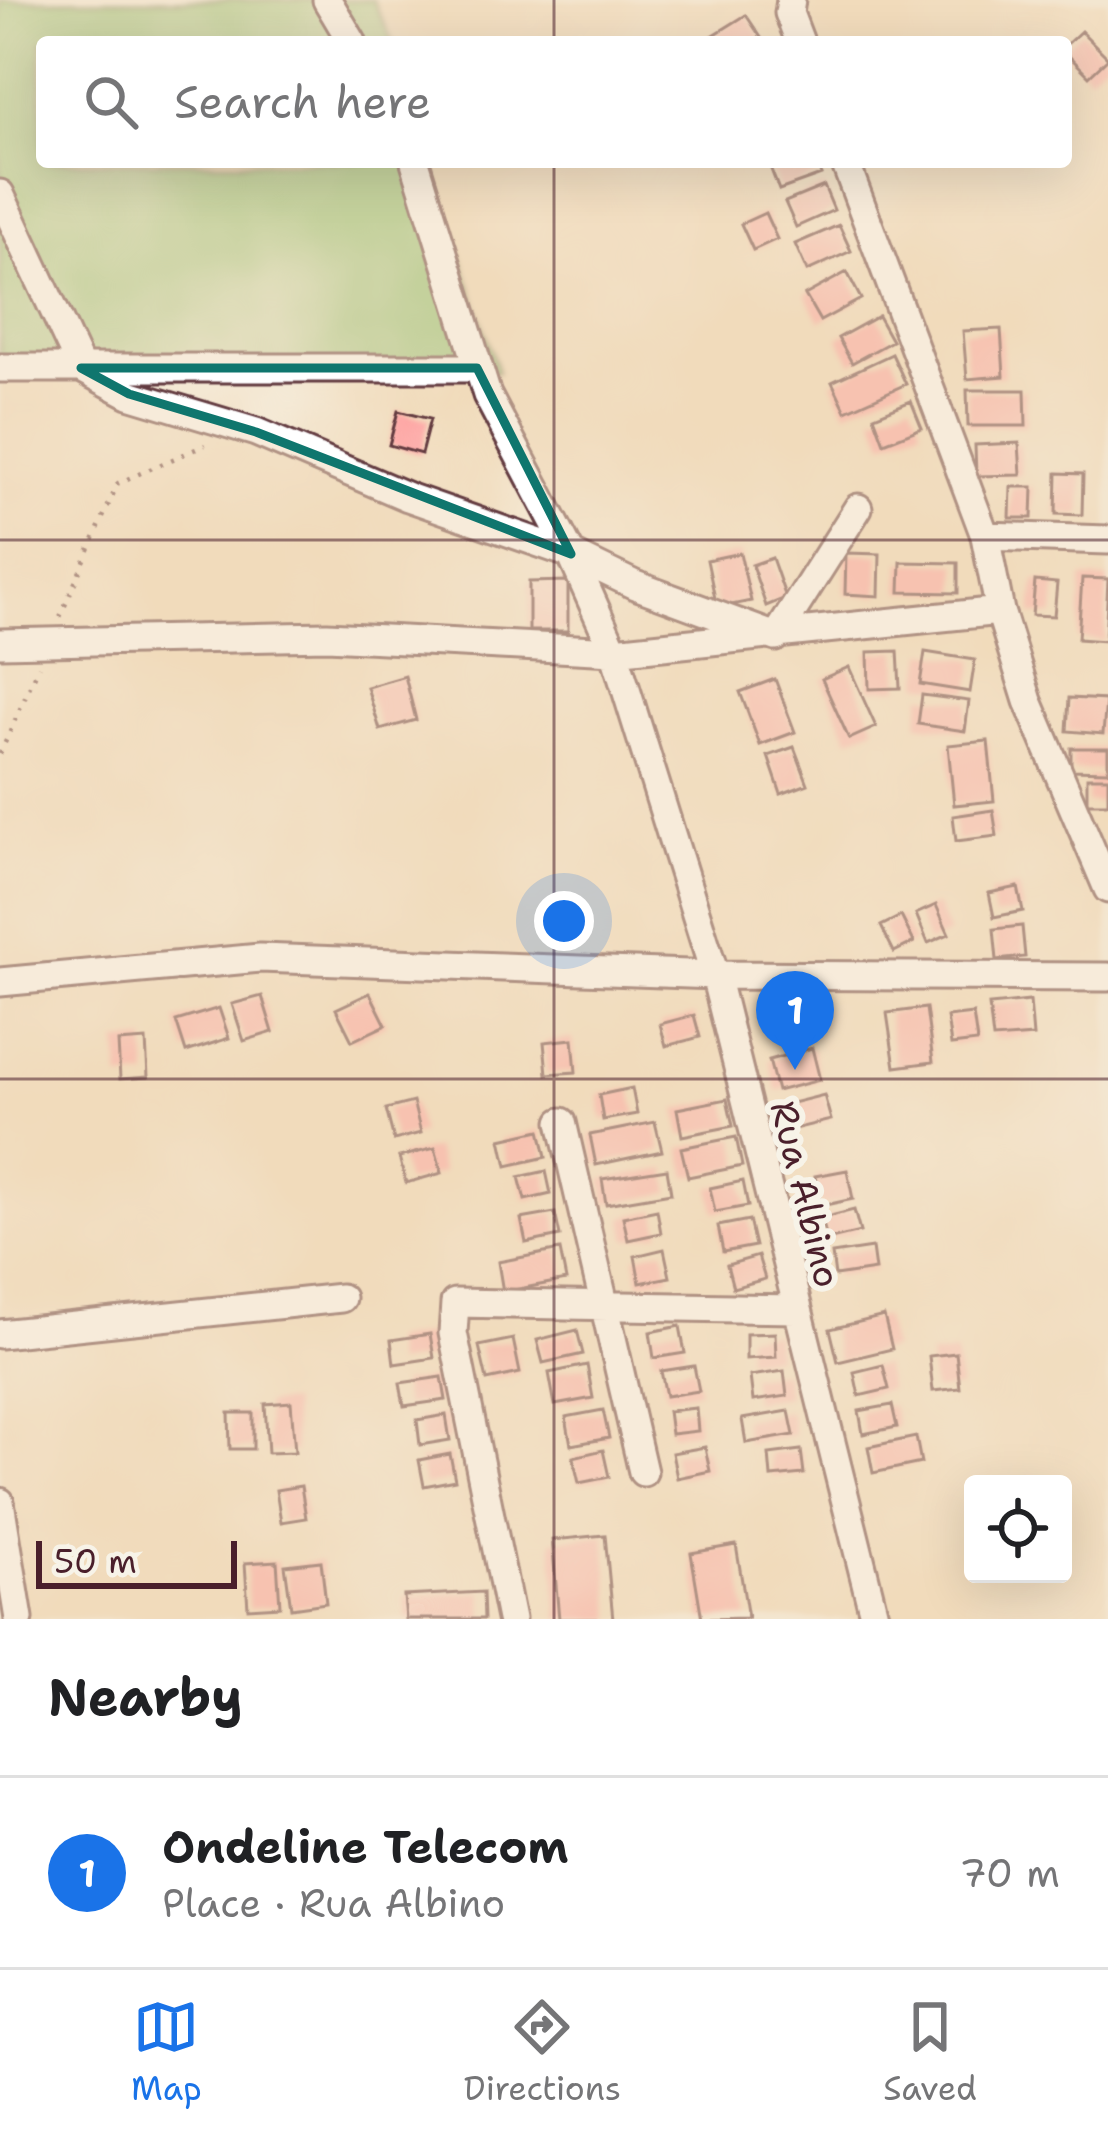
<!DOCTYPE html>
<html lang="en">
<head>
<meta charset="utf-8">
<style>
  :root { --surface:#fff; --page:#f6f6f6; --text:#202124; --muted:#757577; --line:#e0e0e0; --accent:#1a73e8 }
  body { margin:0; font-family:"Shantell Sans",sans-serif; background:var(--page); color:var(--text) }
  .controls { position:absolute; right:36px; bottom:36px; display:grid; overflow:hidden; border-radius:12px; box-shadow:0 12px 48px #0002 }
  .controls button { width:108px; height:108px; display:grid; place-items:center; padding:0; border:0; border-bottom:3px solid var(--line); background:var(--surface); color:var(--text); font:60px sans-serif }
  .scale { position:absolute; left:36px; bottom:30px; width:201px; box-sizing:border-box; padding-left:12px; border:6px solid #4a1f2b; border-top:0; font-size:33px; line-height:42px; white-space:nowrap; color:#4a1f2b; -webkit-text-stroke:9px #f7f3e8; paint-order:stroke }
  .you { position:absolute; left:564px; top:921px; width:42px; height:42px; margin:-30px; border:9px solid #fff; border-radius:50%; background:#1a73e8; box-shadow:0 0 0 18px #1a73e833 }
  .badge { display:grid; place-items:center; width:78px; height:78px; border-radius:50%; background:var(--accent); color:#fff; font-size:39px; font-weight:700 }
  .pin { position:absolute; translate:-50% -99px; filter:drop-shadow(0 3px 6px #0008) }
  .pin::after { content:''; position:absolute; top:63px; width:42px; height:36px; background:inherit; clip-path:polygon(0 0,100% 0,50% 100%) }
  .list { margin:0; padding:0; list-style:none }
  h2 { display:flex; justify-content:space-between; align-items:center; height:156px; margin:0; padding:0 48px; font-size:51px }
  h2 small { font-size:39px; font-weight:400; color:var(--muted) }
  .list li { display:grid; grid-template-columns:78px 1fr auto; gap:36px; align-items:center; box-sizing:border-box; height:192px; padding:0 48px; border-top:3px solid var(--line) }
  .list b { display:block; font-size:45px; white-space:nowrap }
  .list p { margin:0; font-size:39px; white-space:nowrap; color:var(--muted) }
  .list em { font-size:39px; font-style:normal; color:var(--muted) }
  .icon { flex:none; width:66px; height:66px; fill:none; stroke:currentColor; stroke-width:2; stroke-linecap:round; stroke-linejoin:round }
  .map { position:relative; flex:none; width:1108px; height:1619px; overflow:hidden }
  .search { position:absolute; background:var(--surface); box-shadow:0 12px 48px #0002; left:36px; right:36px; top:36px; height:132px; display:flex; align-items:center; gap:30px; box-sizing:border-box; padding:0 42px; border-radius:12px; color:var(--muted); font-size:45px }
  .sheet { height:348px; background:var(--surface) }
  nav { display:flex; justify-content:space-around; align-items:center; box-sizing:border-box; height:168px; border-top:3px solid var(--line); background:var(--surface); font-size:33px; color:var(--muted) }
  nav a { display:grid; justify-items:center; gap:6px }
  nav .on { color:var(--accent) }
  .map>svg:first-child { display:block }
</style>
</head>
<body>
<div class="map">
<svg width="1108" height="1619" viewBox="0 0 1108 1619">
  <rect width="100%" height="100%" fill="#f7f3e8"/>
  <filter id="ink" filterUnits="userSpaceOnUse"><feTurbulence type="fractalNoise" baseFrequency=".00833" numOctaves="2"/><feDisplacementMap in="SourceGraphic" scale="24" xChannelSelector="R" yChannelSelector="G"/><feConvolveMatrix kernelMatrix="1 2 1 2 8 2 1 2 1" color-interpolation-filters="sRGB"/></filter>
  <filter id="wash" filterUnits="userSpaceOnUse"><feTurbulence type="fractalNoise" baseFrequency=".004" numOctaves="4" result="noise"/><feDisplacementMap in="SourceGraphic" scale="48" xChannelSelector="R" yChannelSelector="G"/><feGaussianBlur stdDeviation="2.7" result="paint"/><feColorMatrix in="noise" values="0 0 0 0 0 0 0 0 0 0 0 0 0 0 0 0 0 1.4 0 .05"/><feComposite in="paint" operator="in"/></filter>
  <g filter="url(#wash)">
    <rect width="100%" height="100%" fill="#f1dbbb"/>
    <path fill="#8fc577" stroke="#6c7251" stroke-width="3" d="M 0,0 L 373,0 L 393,42 L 42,42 L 42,162 L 431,162 L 498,372 L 0,368 Z"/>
    <g id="blocks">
      <path fill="#fea4a3" d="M 746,15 L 764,42 L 712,42 L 709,38 Z
        M 1081,31 L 1108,58 L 1089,76 L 1066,53 L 1066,45 Z
        M 785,162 L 816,162 L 821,175 L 779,190 L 770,167 Z
        M 824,186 L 834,210 L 796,227 L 785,202 Z
        M 765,213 L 777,239 L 753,250 L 741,224 Z
        M 839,225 L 851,251 L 807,271 L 795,244 Z
        M 847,272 L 861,299 L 820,321 L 805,295 Z
        M 878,316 L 892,341 L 852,363 L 838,338 Z
        M 1001,329 L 1004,376 L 967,379 L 963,331 Z
        M 892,354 L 906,384 L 846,411 L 832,382 Z
        M 967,390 L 1025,390 L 1026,426 L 968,426 Z
        M 911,401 L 922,428 L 884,443 L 874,416 Z
        M 398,411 L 430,419 L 421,454 L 389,445 Z
        M 1019,443 L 1021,475 L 976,476 L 975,445 Z
        M 1057,473 L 1083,474 L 1082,515 L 1056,514 Z
        M 1011,487 L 1033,487 L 1032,518 L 1010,518 Z
        M 740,553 L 751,601 L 717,608 L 707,560 Z
        M 846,553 L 880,554 L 879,596 L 845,594 Z
        M 772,558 L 786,598 L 766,606 L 752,565 Z
        M 901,562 L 958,563 L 958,593 L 900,592 Z
        M 1082,578 L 1108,579 L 1105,641 L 1078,639 Z
        M 568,581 L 568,631 L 529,631 L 529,582 Z
        M 1035,581 L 1057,583 L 1054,616 L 1032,615 Z
        M 898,651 L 900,688 L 869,689 L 868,652 Z
        M 925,652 L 975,660 L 970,692 L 920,684 Z
        M 849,667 L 876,727 L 849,739 L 822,679 Z
        M 405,676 L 416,720 L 380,730 L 367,687 Z
        M 775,679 L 795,732 L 760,745 L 740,692 Z
        M 922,695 L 969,701 L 965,731 L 918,724 Z
        M 1069,698 L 1106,700 L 1103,734 L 1067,731 Z
        M 988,741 L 994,801 L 954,805 L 948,745 Z
        M 794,747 L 808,784 L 781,794 L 768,756 Z
        M 1071,748 L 1108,748 L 1108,771 L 1071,770 Z
        M 1087,777 L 1108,777 L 1108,803 L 1087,803 Z
        M 993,810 L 997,836 L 956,841 L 953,816 Z
        M 1018,887 L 1023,911 L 994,917 L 989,893 Z
        M 936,905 L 949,934 L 928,943 L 916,914 Z
        M 901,916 L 914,942 L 894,952 L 881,926 Z
        M 1022,926 L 1025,957 L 997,960 L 994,929 Z
        M 370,993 L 386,1025 L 352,1041 L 336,1009 Z
        M 262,996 L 273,1032 L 244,1041 L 232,1004 Z
        M 1030,1001 L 1033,1036 L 993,1039 L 989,1005 Z
        M 219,1008 L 229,1038 L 186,1052 L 176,1021 Z
        M 926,1008 L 933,1062 L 895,1067 L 887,1013 Z
        M 973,1014 L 977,1042 L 951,1045 L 947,1017 Z
        M 694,1015 L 700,1037 L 666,1046 L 660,1024 Z
        M 573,1039 L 576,1072 L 547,1074 L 544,1042 Z
        M 146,1040 L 148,1077 L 120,1079 L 118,1042 Z
        M 812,1048 L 820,1080 L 777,1091 L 769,1060 Z
        M 632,1088 L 637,1114 L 603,1120 L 599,1095 Z
        M 824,1095 L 831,1120 L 790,1130 L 784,1105 Z
        M 727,1099 L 733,1126 L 682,1136 L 677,1109 Z
        M 413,1102 L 421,1133 L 394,1140 L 386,1109 Z
        M 655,1122 L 662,1151 L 596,1165 L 590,1135 Z
        M 540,1130 L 546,1157 L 507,1166 L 501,1139 Z
        M 736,1137 L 742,1166 L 688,1177 L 681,1148 Z
        M 435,1148 L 442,1173 L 406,1183 L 399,1157 Z
        M 667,1169 L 671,1193 L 606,1204 L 602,1179 Z
        M 847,1170 L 853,1199 L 821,1206 L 815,1176 Z
        M 546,1171 L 551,1194 L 525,1200 L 519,1177 Z
        M 743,1181 L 748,1206 L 715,1212 L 710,1188 Z
        M 657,1210 L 661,1233 L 628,1240 L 623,1217 Z
        M 854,1210 L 860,1232 L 827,1240 L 822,1218 Z
        M 555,1213 L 560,1236 L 526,1243 L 521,1219 Z
        M 749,1220 L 755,1246 L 723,1252 L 718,1226 Z
        M 872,1248 L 875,1270 L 835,1276 L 832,1254 Z
        M 664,1249 L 670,1277 L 640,1283 L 635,1256 Z
        M 560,1250 L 566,1280 L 503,1292 L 498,1262 Z
        M 758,1256 L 765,1279 L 733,1288 L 727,1265 Z
        M 884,1316 L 892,1349 L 838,1362 L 830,1329 Z
        M 680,1326 L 685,1353 L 654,1358 L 650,1332 Z
        M 577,1330 L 583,1354 L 543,1363 L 537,1340 Z
        M 775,1333 L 776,1357 L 746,1359 L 746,1334 Z
        M 430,1334 L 434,1358 L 394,1364 L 391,1340 Z
        M 513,1339 L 520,1373 L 487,1380 L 479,1346 Z
        M 956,1353 L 960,1388 L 933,1391 L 929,1356 Z
        M 587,1365 L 593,1398 L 555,1405 L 549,1373 Z
        M 883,1365 L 889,1389 L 859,1396 L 854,1372 Z
        M 694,1366 L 699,1391 L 666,1396 L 661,1371 Z
        M 784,1371 L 787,1396 L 753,1401 L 750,1376 Z
        M 442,1377 L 446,1400 L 404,1406 L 400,1383 Z
        M 291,1402 L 295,1452 L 268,1453 L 265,1404 Z
        M 892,1405 L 897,1427 L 863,1434 L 859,1411 Z
        M 696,1408 L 698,1431 L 671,1434 L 668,1411 Z
        M 603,1410 L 609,1438 L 571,1445 L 566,1417 Z
        M 789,1411 L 794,1435 L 746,1443 L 742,1419 Z
        M 229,1413 L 253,1413 L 253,1449 L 230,1449 Z
        M 446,1415 L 450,1440 L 420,1445 L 417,1420 Z
        M 916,1437 L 921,1463 L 873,1473 L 868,1447 Z
        M 705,1447 L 710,1471 L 677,1478 L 672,1453 Z
        M 603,1450 L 609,1477 L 579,1483 L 573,1457 Z
        M 801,1450 L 804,1474 L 771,1477 L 769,1454 Z
        M 450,1454 L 455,1480 L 424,1486 L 419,1460 Z
        M 301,1486 L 306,1518 L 281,1522 L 276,1490 Z
        M 605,1535 L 613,1619 L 559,1619 L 552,1540 Z
        M 736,1545 L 748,1618 L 702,1619 L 691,1553 Z
        M 277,1561 L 280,1606 L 248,1608 L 245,1563 Z
        M 321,1561 L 326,1603 L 291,1608 L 285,1565 Z
        M 483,1592 L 484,1619 L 406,1619 L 404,1596 Z"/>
    </g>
  </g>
  <g filter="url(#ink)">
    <use href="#blocks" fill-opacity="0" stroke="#633b41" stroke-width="3"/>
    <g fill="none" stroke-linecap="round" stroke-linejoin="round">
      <g stroke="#633b41" stroke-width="33">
        <path id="street" d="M 327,0 L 352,42
          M 791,0 L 789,13 L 800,42
          M 415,162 L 487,395 L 571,554 L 614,651 L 715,975 L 875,1619
          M 845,162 L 985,536 L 1000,611 L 1028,701 L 1108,889
          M 0,194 L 81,368 L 129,394 L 256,432 L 408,497 L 571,554 L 635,585 L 776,637 L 858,508
          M 0,368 L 477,368
          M 985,536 L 1108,540
          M 0,643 L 327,636 L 614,651 L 1000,611
          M 0,982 L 260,958 L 715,975 L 1108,977
          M 562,1122 L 643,1472
          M 0,1334 L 341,1298
          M 0,1502 L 19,1619
          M 511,1619 L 453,1333 L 455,1303 L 797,1309"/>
      </g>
      <path stroke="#633b41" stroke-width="4.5" stroke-dasharray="3 9" stroke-linecap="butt" d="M 60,617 L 118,483 L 205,445
        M 0,754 L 39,666"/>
      <use href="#street" stroke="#fff" stroke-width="27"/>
    </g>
  </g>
  <path d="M0 0H1108V1619H0ZM 81,368 L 477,368 L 571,554 L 256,432 L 129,394 Z" fill="#f1dbbb" fill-opacity=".55" fill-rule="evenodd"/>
  <path fill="none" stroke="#0f766e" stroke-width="9" stroke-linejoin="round" d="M 81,368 L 477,368 L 571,554 L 256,432 L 129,394 Z"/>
  <path fill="none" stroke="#4a1f2b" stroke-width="3" stroke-opacity="0.55" d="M 554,0 L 554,42M 554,162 L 554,1619M 0,540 L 1108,540M 0,1079 L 1108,1079"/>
  <g text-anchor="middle" stroke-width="12" stroke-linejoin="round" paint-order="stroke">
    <g font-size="36" fill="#4a1f2b" stroke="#f7f3e8">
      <text transform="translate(806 1194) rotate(76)" y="13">Rua Albino</text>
    </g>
  </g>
</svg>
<div class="controls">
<button><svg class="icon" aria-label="locate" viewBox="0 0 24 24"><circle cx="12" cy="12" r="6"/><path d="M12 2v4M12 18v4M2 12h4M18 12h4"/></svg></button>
</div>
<div class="scale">50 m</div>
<div class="you"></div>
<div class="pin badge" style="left:795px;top:1070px">1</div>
<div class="search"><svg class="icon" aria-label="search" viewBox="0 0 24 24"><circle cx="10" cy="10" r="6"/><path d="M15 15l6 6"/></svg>Search here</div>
</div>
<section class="sheet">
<h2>Nearby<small></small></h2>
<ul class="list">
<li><span class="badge">1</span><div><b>Ondeline Telecom</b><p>Place · Rua Albino</p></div><em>70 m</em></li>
</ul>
</section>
<nav>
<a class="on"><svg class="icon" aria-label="map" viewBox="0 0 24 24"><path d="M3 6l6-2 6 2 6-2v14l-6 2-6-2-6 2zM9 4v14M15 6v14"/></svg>Map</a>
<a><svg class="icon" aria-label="directions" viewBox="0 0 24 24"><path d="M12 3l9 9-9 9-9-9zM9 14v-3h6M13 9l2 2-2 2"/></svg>Directions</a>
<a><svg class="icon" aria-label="saved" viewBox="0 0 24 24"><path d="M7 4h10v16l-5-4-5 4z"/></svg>Saved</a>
</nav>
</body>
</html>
